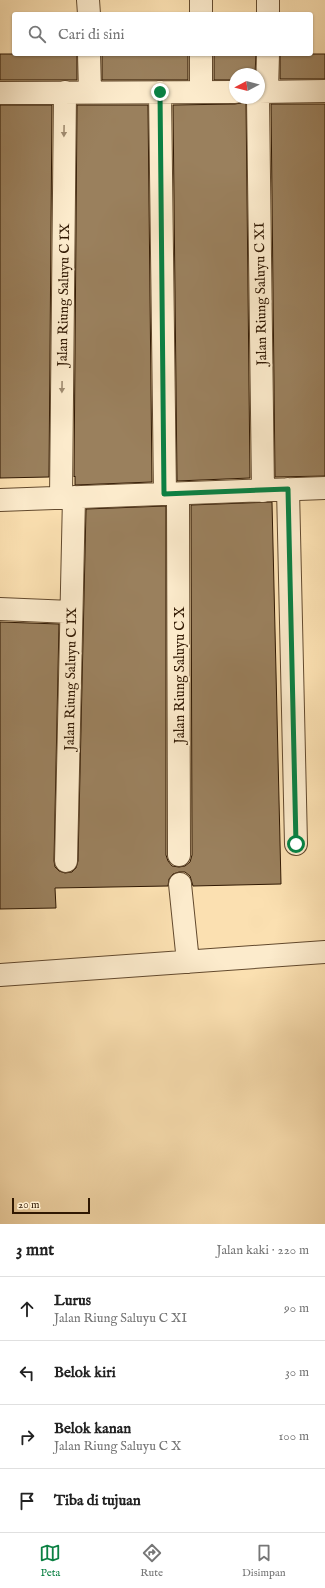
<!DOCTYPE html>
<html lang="id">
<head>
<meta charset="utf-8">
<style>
  :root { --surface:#fff; --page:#f6f6f6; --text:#222; --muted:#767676; --line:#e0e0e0; --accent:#0b8043 }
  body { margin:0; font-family:"IM FELL English",serif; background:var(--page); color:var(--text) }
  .compass { position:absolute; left:229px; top:68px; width:36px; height:36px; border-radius:50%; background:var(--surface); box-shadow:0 1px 3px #0004; rotate:263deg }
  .scale { position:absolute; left:12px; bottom:10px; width:78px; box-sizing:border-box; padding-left:4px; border:2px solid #301802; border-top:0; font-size:11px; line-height:14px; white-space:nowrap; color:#301802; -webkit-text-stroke:3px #fcebcc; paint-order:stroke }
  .stop { position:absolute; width:12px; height:12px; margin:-9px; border:3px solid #0b8043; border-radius:50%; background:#fff }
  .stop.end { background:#0b8043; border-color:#fff; box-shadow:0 1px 4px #0008 }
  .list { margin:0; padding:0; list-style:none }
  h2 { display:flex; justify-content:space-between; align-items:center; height:52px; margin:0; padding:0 16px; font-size:17px }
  h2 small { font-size:13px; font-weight:400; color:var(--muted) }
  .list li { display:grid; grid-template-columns:26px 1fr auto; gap:12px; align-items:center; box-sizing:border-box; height:64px; padding:0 16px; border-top:1px solid var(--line) }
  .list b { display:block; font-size:15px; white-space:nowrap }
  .list p { margin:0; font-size:13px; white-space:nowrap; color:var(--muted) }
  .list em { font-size:13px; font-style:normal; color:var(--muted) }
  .icon { flex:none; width:22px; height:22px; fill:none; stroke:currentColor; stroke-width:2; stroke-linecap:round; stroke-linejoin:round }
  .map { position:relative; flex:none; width:325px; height:1224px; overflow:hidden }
  .search { position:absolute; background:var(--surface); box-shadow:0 1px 3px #0004; left:12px; right:12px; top:12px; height:44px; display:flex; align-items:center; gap:10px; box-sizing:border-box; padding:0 14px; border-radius:4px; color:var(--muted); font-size:15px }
  .sheet { height:308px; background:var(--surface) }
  nav { display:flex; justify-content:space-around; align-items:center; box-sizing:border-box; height:56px; border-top:1px solid var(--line); background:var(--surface); font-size:11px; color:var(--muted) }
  nav a { display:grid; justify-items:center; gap:2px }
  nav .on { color:var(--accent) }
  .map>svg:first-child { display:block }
</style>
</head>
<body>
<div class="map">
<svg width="325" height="1224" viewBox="0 0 325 1224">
  <rect width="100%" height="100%" fill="#fbe0b1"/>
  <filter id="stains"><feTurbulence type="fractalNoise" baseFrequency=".005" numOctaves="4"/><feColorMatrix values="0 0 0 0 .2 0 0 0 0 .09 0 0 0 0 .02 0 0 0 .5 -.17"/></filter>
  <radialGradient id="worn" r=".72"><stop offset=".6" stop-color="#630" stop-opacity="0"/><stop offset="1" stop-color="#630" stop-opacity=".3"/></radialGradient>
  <path fill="#9a805d" stroke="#301802" d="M 0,54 L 77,54 L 77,80 L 0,80 Z
    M 102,54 L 188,54 L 188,80 L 102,80 Z
    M 214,54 L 256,54 L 255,74 L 235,74 L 235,80 L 214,80 Z
    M 280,54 L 325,54 L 325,79 L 280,79 Z
    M 246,99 L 250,478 L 177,481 L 173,105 L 235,104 L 241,103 Z
    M 271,104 L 325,104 L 325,476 L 275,477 Z
    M 0,105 L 52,105 L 49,477 L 0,478 Z
    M 77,105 L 148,105 L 152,482 L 75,485 L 75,476 L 74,477 Z
    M 272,502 L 281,884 L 193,886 L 190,876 L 185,872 L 179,872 L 173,874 L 169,879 L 168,886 L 55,888 L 56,908 L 0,909 L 0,622 L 59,624 L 54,861 L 55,867 L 59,871 L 65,873 L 72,872 L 76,868 L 78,861 L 86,509 L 166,506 L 166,855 L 168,861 L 172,866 L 179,867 L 185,866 L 190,862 L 192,855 L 191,505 Z"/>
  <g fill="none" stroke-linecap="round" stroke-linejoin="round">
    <g stroke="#634a2e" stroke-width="24">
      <path id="minor" d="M 88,0 L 89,14
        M 201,0 L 201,14
        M 268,14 L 268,0
        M 89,54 L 90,92
        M 201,54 L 201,92
        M 267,91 L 268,54
        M 160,92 L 165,494
        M 259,92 L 325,91
        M 0,93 L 235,92
        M 258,98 L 263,491
        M 288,489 L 296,844
        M 178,494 L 179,855
        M 61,498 L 65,92
        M 0,500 L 325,488
        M 0,609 L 71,612
        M 66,861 L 74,497
        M 180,884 L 188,962
        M 0,975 L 325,952"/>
    </g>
    <use href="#minor" stroke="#fcebcc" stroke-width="22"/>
  </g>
  <defs><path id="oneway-solid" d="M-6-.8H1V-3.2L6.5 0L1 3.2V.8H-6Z"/></defs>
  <g fill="#a08c71">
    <use href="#oneway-solid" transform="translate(64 131) rotate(91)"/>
    <use href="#oneway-solid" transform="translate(62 387) rotate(91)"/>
  </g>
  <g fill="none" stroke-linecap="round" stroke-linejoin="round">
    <path stroke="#0b8043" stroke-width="5" d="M 160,92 L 164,494 L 288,489 L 296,844"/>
  </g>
  <g text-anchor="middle" stroke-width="4" stroke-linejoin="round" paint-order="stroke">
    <g font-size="14" fill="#301802" stroke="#fcebcc">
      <text transform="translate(260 294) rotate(-91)" y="5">Jalan Riung Saluyu C XI</text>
      <text transform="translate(63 295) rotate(-89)" y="5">Jalan Riung Saluyu C IX</text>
      <text transform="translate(179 675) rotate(-90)" y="5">Jalan Riung Saluyu C X</text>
      <text transform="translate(70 679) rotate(-89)" y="5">Jalan Riung Saluyu C IX</text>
    </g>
  </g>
  <rect width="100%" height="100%" filter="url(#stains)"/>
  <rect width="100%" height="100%" fill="url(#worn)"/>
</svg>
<svg class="compass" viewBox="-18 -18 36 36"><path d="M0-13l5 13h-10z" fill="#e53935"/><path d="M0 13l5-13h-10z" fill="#767676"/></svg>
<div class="scale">20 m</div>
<div class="stop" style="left:296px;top:844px"></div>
<div class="stop end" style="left:160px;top:92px"></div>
<div class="search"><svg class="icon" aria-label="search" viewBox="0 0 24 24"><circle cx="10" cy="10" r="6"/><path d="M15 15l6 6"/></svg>Cari di sini</div>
</div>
<section class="sheet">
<h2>3 mnt<small>Jalan kaki · 220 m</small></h2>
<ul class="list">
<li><svg class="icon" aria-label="ahead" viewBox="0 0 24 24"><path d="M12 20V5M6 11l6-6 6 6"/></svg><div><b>Lurus</b><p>Jalan Riung Saluyu C XI</p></div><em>90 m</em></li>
<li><svg class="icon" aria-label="left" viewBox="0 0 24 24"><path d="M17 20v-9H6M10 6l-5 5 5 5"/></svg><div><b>Belok kiri</b></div><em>30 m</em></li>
<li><svg class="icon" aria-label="right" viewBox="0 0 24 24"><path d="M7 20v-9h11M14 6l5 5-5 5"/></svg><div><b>Belok kanan</b><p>Jalan Riung Saluyu C X</p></div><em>100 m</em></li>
<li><svg class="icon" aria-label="arrive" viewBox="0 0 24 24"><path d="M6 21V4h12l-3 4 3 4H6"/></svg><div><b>Tiba di tujuan</b></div></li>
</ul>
</section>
<nav>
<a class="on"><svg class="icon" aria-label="map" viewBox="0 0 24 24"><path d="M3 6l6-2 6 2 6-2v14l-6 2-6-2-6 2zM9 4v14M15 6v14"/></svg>Peta</a>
<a><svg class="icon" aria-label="directions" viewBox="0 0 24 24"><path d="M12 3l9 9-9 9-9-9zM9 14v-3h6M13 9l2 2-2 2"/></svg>Rute</a>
<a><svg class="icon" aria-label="saved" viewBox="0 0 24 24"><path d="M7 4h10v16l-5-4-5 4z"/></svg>Disimpan</a>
</nav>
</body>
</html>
